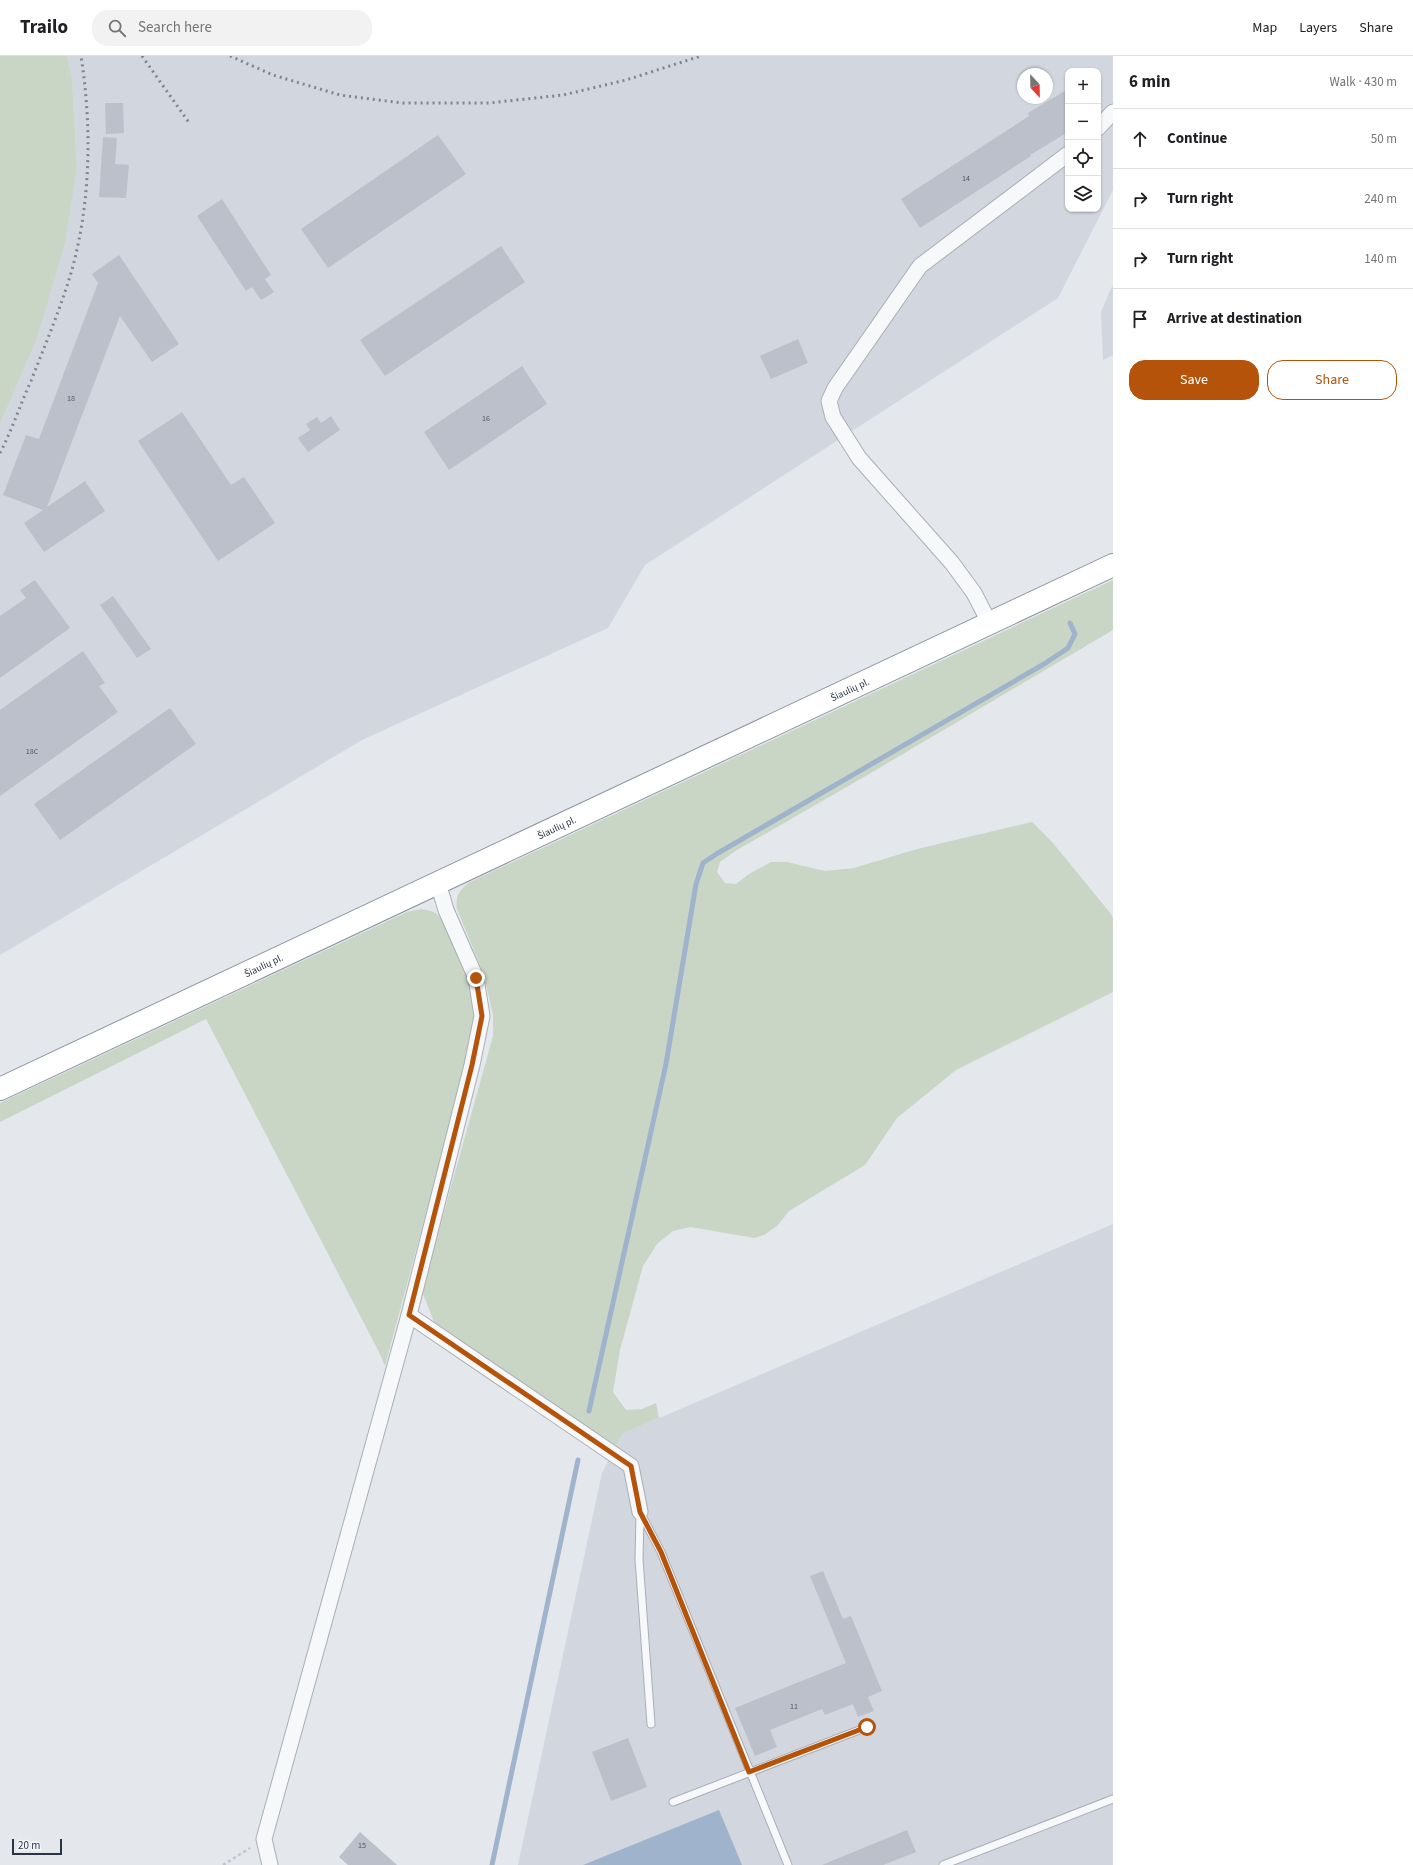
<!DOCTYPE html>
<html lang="en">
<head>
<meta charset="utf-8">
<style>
  :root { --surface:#fff; --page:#f2f2f2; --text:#202124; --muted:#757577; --line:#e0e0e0; --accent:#b45309 }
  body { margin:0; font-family:"Source Sans 3",sans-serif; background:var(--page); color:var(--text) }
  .controls { position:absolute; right:12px; top:12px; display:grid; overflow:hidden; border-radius:8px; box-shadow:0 1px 3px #0004 }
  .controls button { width:36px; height:36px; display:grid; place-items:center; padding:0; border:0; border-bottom:1px solid var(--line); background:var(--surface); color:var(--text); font:20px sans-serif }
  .compass { position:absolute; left:1017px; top:12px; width:36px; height:36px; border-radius:50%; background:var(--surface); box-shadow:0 1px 3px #0004; rotate:158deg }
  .scale { position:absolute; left:12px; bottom:10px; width:50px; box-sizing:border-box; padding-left:4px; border:2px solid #2b3445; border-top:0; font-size:11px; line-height:14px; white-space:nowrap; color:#2b3445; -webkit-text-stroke:3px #f4f6f9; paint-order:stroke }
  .stop { position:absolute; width:12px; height:12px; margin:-9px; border:3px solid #b45309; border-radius:50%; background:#fff }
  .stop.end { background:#b45309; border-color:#fff; box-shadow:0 1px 4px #0008 }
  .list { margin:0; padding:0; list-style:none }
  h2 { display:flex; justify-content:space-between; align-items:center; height:52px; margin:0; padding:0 16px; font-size:17px }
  h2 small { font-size:13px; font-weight:400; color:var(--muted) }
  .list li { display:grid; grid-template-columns:26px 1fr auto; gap:12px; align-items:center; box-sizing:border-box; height:60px; padding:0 16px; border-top:1px solid var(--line) }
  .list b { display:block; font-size:15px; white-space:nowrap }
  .list em { font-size:13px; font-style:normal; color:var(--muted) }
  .actions { display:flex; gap:8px; padding:12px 16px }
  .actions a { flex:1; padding:9px 0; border:1px solid var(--accent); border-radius:16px; text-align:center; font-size:14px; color:var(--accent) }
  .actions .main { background:var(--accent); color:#fff }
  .icon { flex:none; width:22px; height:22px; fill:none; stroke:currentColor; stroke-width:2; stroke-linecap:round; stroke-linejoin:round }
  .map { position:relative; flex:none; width:1113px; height:1809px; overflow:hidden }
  header { display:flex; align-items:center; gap:24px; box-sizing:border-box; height:56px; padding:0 20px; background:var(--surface); border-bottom:1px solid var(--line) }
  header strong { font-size:19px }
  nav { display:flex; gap:22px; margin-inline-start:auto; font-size:14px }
  .search { width:280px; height:36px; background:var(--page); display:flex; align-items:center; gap:10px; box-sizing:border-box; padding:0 14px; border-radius:16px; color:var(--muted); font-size:15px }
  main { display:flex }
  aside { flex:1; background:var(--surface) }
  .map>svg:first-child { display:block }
</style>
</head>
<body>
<header>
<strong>Trailo</strong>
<div class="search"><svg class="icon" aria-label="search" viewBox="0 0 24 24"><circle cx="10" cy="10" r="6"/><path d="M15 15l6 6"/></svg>Search here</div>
<nav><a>Map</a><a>Layers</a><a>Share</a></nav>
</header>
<main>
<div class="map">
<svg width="1113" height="1809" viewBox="0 0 1113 1809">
  <rect width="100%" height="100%" fill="#e4e7ec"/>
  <path fill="#d2d6de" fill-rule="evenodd" d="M 67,0 L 1113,0 L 1113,134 L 1058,242 L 645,509 L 608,572 L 362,684 L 0,899 L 0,368 L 36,285 L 77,111 L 72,22 ZM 1068,15 L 1098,15 L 1098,153 L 1068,153 ZM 1023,18 L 1047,18 L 1047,42 L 1023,42 Z
    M 1113,228 L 1113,299 L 1103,304 L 1101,256 Z
    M 1113,1168 L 1113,1809 L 518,1809 L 602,1417 L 622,1378 Z"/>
  <path fill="#c9d6c5" d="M 0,0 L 67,0 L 72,22 L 77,111 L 65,187 L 36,285 L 0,368 Z
    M 1113,524 L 1113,574 L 864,721 L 737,794 L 720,806 L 717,816 L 725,827 L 736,828 L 749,818 L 771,806 L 787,806 L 825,815 L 854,812 L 917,793 L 1032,766 L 1053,787 L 1111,858 L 1113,863 L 1113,936 L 956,1014 L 897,1062 L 865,1109 L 789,1155 L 777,1170 L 764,1179 L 754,1182 L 690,1171 L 673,1175 L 657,1188 L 643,1210 L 620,1294 L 613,1336 L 626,1354 L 642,1353 L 656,1347 L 659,1362 L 622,1378 L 616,1390 L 441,1273 L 434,1266 L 422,1235 L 493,980 L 493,959 L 484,919 L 457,853 C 455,841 459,835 468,827 Z
    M 421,853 C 427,854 434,855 438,859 C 450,871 470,927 473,944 C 476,961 472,977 470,993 L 385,1310 L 379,1296 L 206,963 L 0,1066 L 0,1047 L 407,856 Z"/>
  <path fill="#9fb4cc" d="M 719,1754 L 742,1809 L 583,1809 Z"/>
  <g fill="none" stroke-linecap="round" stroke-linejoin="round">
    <path stroke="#9fb4cc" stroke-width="5" d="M 589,1355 L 666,1008 L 696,828 L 703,807 L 718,797 L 1044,608 L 1068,592 L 1075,578 L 1070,567
      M 492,1809 L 578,1404"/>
  </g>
  <path fill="#bbc0ca" d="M 1068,33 L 1068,76 L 1030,99 L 1031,100 L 920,172 L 901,143 L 1029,60 L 1028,57 Z
    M 105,47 L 123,47 L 124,77 L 106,78 Z
    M 438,79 L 466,118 L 328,212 L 301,173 Z
    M 103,81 L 117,82 L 115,108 L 129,109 L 126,142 L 99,141 Z
    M 222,143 L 271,219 L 265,223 L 274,236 L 261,244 L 252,231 L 246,235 L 197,160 Z
    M 501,190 L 525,226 L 385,320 L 360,284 Z
    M 119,199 L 179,288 L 152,306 L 120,260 L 47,451 L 85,425 L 105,455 L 44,496 L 24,467 L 43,454 L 3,439 L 26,379 L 39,383 L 98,227 L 92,218 Z
    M 798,283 L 808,307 L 771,323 L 760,300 Z
    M 522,310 L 547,348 L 449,414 L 424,376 Z
    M 182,356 L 231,429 L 244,421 L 275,467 L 218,505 L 138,385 Z
    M 331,360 L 340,374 L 308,396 L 298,382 L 310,374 L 306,368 L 317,361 L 321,367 Z
    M 35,524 L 70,572 L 0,622 L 0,560 L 26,542 L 20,534 Z
    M 113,540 L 151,593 L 137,602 L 100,549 Z
    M 83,595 L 105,627 L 99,630 L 118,656 L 0,740 L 0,654 Z
    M 170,652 L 196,688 L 60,784 L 34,748 Z
    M 823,1515 L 843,1563 L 851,1560 L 882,1635 L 868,1641 L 874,1655 L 858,1661 L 853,1648 L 825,1659 L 822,1653 L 770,1674 L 777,1691 L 755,1700 L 735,1652 L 846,1607 L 810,1520 Z
    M 628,1682 L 647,1731 L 611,1745 L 592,1696 Z
    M 907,1774 L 916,1796 L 883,1809 L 822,1809 Z
    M 360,1776 L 397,1809 L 348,1809 L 339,1801 Z"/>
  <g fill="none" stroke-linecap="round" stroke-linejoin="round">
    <g stroke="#a9aeb7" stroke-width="9">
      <path id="service" d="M 640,1456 L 661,1496 L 788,1809
        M 640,1458 L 639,1503 L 651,1668
        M 673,1746 L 867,1671
        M 943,1809 L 1113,1743"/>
    </g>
    <g stroke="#a9aeb7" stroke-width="17">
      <path id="minor" d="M 1098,72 L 1113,56
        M 990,568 L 974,537 L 952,507 L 859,402 L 833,361 L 829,345 L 835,332 L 920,210 L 1068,98
        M 409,1259 L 631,1410 L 640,1456
        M 270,1809 L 264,1783 L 409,1259 L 472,1009 L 482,960 L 476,922 L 446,854 L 438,827"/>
    </g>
    <g stroke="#8b94a3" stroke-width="24">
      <g id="trunk">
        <path id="s1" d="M 0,1033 L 1113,509"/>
      </g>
    </g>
    <path stroke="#c2c5cb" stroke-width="2.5" stroke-dasharray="3 3" stroke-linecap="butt" d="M 223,1809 L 250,1792"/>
    <use href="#service" stroke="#f7f8fa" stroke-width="7"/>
    <use href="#minor" stroke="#f7f8fa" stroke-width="15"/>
    <use href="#trunk" stroke="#fff" stroke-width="22"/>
    <path stroke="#7d8696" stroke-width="3" stroke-dasharray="2 4" stroke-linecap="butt" d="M 142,0 L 190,68
      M 230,0 L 273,19 L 340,39 L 403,47 L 489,47 L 563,39 L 626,24 L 701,0
      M 0,397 C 12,374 20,349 31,325 C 45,289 60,254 71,217 C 91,147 92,71 81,0"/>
  </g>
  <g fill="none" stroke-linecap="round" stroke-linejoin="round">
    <path stroke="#b45309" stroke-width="5" d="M 476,922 L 482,960 L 472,1009 L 409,1259 L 631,1410 L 640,1456 L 661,1496 L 749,1716 L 867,1671"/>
  </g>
  <g text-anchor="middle" stroke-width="4" stroke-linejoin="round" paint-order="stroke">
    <g font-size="8" fill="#4f5766">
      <text x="966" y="125">14</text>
      <text x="71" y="345">18</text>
      <text x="486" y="365">16</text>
      <text x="32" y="698">18C</text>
      <text x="794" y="1653">11</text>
      <text x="362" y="1792">15</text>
    </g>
    <g font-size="10" fill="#2b3445" stroke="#f4f6f9">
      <text dy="4" stroke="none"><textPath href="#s1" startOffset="939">Šiaulių pl.</textPath></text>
      <text dy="4" stroke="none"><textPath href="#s1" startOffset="615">Šiaulių pl.</textPath></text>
      <text dy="4" stroke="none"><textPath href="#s1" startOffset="291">Šiaulių pl.</textPath></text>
    </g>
  </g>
</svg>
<div class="controls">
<button>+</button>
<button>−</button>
<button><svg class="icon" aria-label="locate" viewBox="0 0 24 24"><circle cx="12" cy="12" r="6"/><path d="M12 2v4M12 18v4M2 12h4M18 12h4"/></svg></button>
<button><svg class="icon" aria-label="layers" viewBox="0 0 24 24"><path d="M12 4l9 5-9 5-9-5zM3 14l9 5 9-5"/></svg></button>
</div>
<svg class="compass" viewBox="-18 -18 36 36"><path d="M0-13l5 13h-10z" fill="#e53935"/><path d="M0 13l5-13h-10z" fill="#757577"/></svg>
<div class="scale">20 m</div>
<div class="stop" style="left:867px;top:1671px"></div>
<div class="stop end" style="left:476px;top:922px"></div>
</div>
<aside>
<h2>6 min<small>Walk · 430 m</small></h2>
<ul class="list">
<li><svg class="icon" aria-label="ahead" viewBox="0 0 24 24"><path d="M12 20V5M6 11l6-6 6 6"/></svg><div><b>Continue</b></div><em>50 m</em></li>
<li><svg class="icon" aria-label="right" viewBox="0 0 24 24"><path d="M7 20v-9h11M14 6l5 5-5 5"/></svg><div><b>Turn right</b></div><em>240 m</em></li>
<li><svg class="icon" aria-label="right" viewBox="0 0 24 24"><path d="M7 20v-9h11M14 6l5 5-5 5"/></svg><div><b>Turn right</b></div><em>140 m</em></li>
<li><svg class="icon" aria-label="arrive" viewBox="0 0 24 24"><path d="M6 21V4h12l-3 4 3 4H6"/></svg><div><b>Arrive at destination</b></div></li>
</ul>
<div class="actions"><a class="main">Save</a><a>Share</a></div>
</aside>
</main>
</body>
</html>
